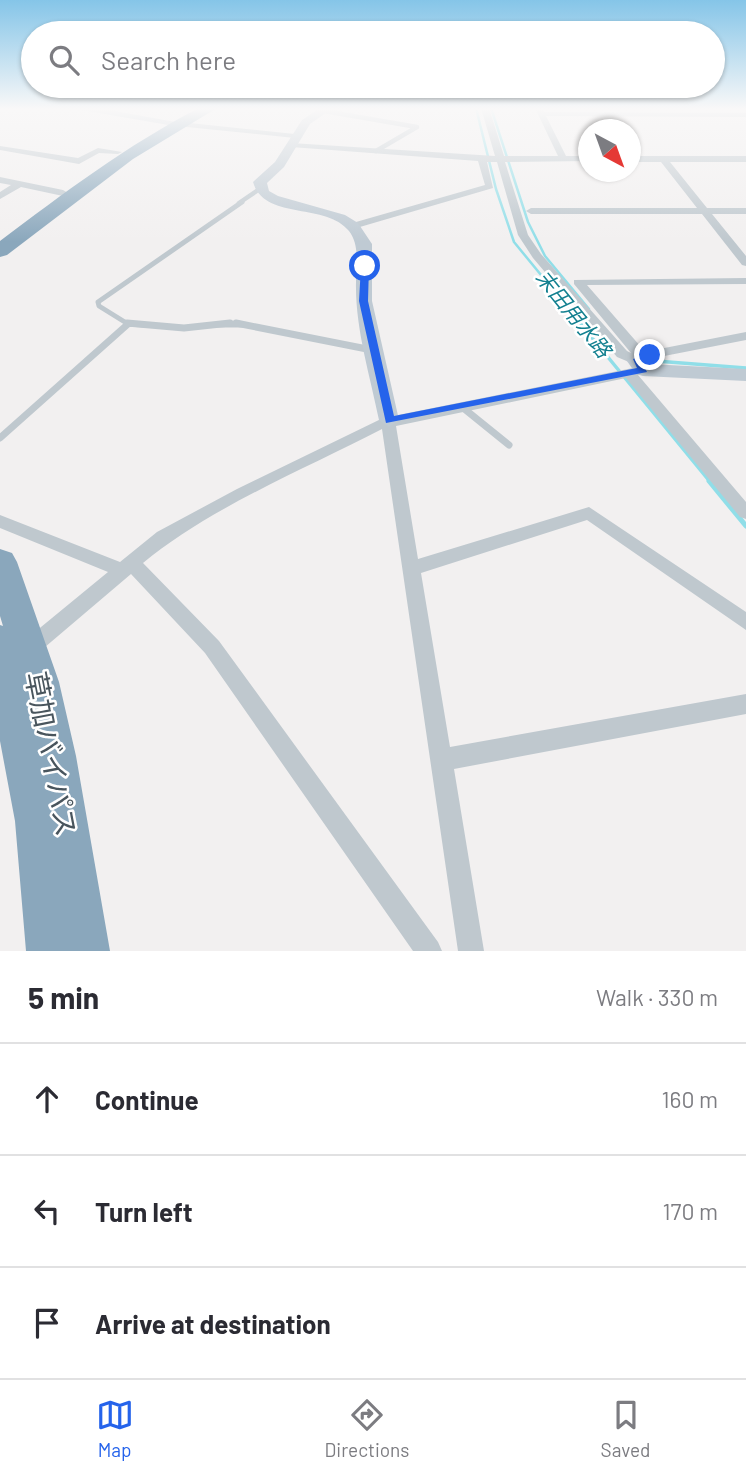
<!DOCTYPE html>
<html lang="en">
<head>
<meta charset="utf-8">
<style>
  :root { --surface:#fff; --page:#f7f7f7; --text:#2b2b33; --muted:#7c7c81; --line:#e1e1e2; --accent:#2563eb }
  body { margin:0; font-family:Barlow,"Noto Sans JP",sans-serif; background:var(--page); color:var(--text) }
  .compass { position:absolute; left:578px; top:119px; width:63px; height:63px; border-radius:50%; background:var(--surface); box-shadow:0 2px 5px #0004; rotate:139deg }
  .stop { position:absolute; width:21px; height:21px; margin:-16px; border:5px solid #2563eb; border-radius:50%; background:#fff }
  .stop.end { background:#2563eb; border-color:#fff; box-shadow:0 2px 7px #0008 }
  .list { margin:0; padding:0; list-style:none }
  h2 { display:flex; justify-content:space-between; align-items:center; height:91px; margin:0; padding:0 28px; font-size:30px }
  h2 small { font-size:23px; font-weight:400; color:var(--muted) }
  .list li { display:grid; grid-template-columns:46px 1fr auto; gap:21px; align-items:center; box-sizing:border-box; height:112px; padding:0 28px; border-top:2px solid var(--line) }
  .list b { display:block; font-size:26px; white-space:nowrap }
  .list em { font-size:23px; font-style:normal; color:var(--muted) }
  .icon { flex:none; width:38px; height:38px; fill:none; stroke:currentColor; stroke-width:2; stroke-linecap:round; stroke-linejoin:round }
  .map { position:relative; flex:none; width:746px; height:951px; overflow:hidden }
  .search { position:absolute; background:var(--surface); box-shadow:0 2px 5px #0004; left:21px; right:21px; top:21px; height:77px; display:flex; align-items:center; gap:18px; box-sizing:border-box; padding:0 24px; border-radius:38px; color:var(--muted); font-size:26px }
  .sheet { height:427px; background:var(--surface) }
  nav { display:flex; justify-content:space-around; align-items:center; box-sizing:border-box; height:98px; border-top:2px solid var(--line); background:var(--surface); font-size:19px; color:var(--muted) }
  nav a { display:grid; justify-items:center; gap:4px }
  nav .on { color:var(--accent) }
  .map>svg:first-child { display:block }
</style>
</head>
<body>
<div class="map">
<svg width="746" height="951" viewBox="0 0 746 951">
  <rect width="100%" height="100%" fill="#f2f0f0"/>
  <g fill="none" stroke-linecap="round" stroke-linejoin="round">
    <path stroke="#90dee8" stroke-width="2.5" d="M 476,108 L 496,189 L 514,242 L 582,325
      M 491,108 L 528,222 L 545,256 L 589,309"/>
    <path stroke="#90dee8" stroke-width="3.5" d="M 580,323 L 711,483
      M 643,360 L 746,368"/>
    <path stroke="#90dee8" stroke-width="5" d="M 709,481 L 746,526"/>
    <path stroke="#bfc8ce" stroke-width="4.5" d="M 324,111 L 417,127 L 376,151
      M 239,203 L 261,188"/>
    <path stroke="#bfc8ce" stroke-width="5" d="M 144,325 L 128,324 L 99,306 L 98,302 L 242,202
      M 213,325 L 245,325"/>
    <path stroke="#bfc8ce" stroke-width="7" d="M 127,323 L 184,328 L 230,323
      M 236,323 L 372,350
      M 462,407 L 509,445
      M 0,438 L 128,324"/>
    <path fill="#bfc8ce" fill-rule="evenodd" d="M 481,108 L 489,108 L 504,156 L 558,156 L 535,108 L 542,108 L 544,112 L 746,113 L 746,117 L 546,116 L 566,156 L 588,156 L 588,161 L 505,162 L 528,235 L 541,254 L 627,351 L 637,356 L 631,353 L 574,284 L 574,280 L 746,278 L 746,284 L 587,285 L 641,347 L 649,351 L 746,332 L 746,340 L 654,358 L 636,365 L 617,357 L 533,258 L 518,235 L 497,162 L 487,162 L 493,188 L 353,229 L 348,226 L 349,224 L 485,185 L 478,161 L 291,147 L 287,145 L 291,143 L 495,156 Z
      M 180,122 L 295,134 L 299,136 L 295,138 L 177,126 Z
      M 0,146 L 78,158 L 98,148 L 122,152 L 118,154 L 99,153 L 79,164 L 0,150 Z
      M 630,156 L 746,156 L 746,162 L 670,162 L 707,208 L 746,208 L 746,214 L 712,214 L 746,256 L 746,266 L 742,265 L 702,214 L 531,214 L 526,211 L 531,208 L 697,208 L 661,162 L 630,162 Z
      M 0,177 L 63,190 L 68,193 L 63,196 L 21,187 L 0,199 L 0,192 L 11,185 L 0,183 Z
      M 643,366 L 650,370 L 638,375 L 746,502 L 746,519 L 740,517 L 626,378 L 396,426 L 418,559 L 589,507 L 746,612 L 746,630 L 587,520 L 421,573 L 450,747 L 746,694 L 746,714 L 454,769 L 484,951 L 458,951 L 382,429 C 305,469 209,508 143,563 L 219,641 L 438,942 L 442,951 L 413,951 L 205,653 L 131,574 L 38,653 L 0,675 L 0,655 L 24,641 L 108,572 L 0,528 L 0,515 L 120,562 L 157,532 L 237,489 L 383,418 Z"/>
    <path fill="#bfcad3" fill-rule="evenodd" d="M 70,108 L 99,108 L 186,124 L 180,127 Z
      M 320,108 L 333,108 L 310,124 L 284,167 L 267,183 L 269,191 L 278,196 L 345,215 L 358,223 L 372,244 L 372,301 L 399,420 L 389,427 L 379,420 C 370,375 355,328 356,282 C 356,265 360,245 349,231 C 326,202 264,221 253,182 L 275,162 L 302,120 Z
      M 636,355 L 643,357 L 649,364 L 746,369 L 746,381 L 643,376 L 636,374 L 627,361 Z"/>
    <path fill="#8aa7bc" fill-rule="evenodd" d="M 199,108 L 217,108 L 133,159 L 7,255 L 0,257 L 0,241 C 64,193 127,145 199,108 Z
      M 0,549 L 12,553 L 17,562 L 59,682 L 76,756 L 110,951 L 26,951 L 15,821 L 0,741 L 0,625 L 3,626 L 0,616 Z"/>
  </g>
  <linearGradient id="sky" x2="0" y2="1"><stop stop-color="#85c5e8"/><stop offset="0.45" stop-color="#f9f8f8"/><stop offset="1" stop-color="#f9f8f8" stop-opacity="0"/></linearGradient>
  <rect width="746" height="242" fill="url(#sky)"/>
  <path fill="#2563eb" d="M 365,263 L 369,266 L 368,301 L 394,416 L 637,368 L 633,359 L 650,352 L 655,355 L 642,362 L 647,372 L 386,423 L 359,301 L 361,266 Z"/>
  <g text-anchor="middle" stroke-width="5" stroke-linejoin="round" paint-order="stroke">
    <g font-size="21" font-style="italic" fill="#138090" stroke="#fff">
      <text transform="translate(573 314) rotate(51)" y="7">末田用水路</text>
    </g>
    <g font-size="28" fill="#49555d" stroke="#fff">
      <text transform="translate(51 754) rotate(79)" y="10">草加バイパス</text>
    </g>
  </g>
</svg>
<svg class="compass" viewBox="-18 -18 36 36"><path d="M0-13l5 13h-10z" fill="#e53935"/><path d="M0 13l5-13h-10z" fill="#7c7c81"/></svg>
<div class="stop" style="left:365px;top:266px"></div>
<div class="stop end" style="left:650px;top:355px"></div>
<div class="search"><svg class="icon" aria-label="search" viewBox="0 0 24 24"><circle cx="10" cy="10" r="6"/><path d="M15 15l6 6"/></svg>Search here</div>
</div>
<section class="sheet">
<h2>5 min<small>Walk · 330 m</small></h2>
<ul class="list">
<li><svg class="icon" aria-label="ahead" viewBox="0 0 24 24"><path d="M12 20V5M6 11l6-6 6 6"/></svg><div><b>Continue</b></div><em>160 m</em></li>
<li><svg class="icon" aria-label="left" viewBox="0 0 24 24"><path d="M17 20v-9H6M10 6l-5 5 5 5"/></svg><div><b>Turn left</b></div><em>170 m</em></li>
<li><svg class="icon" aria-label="arrive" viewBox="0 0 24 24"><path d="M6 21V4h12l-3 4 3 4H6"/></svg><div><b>Arrive at destination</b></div></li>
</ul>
</section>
<nav>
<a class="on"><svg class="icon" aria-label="map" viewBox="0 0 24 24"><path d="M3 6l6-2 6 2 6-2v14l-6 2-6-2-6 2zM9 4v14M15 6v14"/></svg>Map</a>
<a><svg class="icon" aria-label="directions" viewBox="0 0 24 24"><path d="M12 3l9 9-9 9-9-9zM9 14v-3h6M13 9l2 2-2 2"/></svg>Directions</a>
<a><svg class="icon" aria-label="saved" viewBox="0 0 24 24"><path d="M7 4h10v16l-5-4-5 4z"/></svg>Saved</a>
</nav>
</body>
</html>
